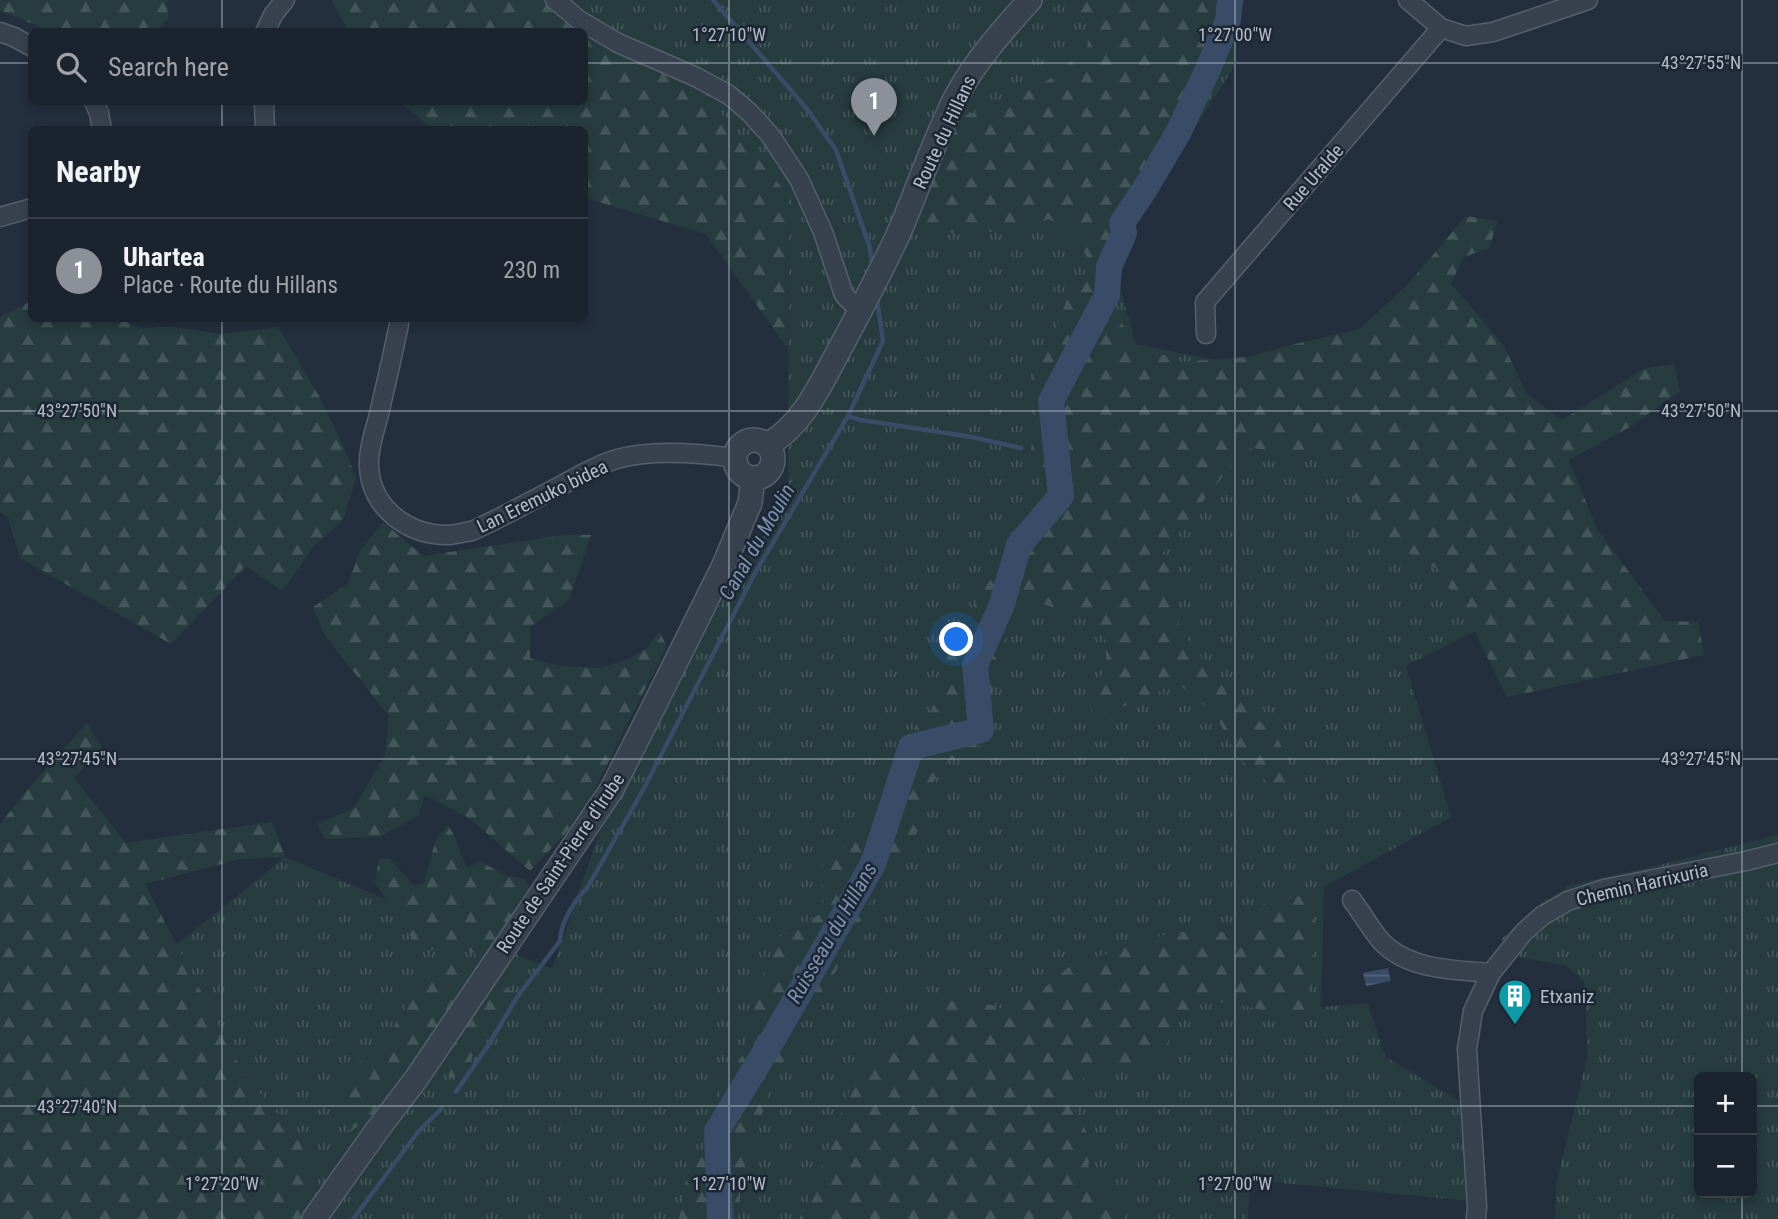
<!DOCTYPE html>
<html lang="en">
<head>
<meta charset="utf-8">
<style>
  :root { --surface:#1b232e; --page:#282f3a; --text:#f1f3f6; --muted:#a0a4aa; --line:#39404a; --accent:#8c9099 }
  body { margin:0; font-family:"Roboto Condensed",sans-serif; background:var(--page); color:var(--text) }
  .controls { position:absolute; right:21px; bottom:21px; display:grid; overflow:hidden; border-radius:10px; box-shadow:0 4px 10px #0003 }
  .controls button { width:63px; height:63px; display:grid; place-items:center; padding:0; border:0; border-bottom:2px solid var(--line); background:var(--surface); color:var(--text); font:35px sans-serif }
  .you { position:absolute; left:957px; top:640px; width:24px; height:24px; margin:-18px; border:5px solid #fff; border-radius:50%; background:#1a73e8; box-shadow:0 0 0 10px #1a73e833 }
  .badge { display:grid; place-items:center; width:46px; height:46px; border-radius:50%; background:var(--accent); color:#fff; font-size:23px; font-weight:700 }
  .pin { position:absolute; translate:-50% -58px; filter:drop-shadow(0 2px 4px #0008) }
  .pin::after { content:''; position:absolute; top:37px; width:24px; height:21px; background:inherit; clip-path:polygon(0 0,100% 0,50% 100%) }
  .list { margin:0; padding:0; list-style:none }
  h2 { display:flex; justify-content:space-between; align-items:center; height:91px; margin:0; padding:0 28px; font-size:30px }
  h2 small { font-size:23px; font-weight:400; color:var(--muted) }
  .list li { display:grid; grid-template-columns:46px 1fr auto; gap:21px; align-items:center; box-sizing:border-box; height:105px; padding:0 28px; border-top:2px solid var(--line) }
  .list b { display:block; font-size:26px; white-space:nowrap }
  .list p { margin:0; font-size:23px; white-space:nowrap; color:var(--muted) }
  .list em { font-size:23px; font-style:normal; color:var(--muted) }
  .icon { flex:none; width:38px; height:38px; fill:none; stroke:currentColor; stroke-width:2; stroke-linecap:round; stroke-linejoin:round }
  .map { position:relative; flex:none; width:1778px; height:1219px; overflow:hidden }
  .search { position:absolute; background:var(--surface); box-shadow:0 4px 10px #0003; left:28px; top:28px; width:560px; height:77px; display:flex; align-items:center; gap:18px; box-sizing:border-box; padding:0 24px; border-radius:10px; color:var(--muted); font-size:26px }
  .panel { position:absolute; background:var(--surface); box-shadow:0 4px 10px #0003; left:28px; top:126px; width:560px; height:196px; border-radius:10px }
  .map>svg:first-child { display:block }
</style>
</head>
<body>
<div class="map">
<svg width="1778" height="1219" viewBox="0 0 1778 1219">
  <defs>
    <pattern id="grass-tufts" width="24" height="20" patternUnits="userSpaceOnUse" patternTransform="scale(1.75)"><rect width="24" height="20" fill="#263c3f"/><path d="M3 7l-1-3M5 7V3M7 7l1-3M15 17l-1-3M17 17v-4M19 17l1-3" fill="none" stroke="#435659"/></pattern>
    <pattern id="forest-firs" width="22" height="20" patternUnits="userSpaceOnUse" patternTransform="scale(1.75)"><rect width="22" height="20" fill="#263c3f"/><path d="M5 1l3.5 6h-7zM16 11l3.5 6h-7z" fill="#435659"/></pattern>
    <pattern id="water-rules" width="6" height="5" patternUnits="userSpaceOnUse" patternTransform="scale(1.75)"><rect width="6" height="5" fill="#394c67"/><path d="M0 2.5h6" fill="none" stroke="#53647b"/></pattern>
  </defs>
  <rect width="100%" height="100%" fill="#242f3e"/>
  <path fill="url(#grass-tufts)" fill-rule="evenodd" d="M 542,0 L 1239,0 L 1234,67 L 1155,189 L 1124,233 L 1119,284 L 1136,344 L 1259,369 L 1378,339 L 1482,628 L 1406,666 L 1451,817 L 1324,887 L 1321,1007 L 1367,1003 L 1386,1057 L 1461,1102 L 1469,1201 L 1251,1180 L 1247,1219 L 300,1219 L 321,1189 L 296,1135 L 245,1076 L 176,945 L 285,857 L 552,969 L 626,757 L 788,494 L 789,196 L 699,87 Z
    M 1778,835 L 1778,1219 L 1555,1219 L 1556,1184 L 1588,1054 L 1584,981 L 1565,965 L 1520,958 L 1501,939 L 1537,906 L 1570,885 L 1646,868 ZM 1699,1077 L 1752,1077 L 1752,1193 L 1699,1193 Z"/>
  <path fill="url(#forest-firs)" d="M 0,0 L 167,0 L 168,19 L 157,31 L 48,31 L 0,10 Z
    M 331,0 L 544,0 L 584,32 L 349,31 Z
    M 1074,0 L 1225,0 L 1229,12 L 1221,38 L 1182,123 L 1134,205 L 1109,267 L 1095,268 L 1069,231 L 1049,219 L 1025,228 L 993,232 L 932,233 L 913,215 L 963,116 L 999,105 L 1054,77 L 1087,47 L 1090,25 L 1074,4 Z
    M 584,32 L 699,87 L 789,196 L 788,349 L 706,234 L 585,198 L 584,130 L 433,129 L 399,102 L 584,102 Z
    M 1466,216 L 1497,221 L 1490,248 L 1464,257 L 1451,283 L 1504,346 L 1527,394 L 1562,420 L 1645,368 L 1674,364 L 1680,391 L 1630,427 L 1569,460 L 1597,529 L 1665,621 L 1698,622 L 1704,655 L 1507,697 L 1470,622 L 1437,569 L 1391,543 L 1373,529 L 1360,513 L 1344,473 L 1320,454 L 1249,448 L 1231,466 L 1160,556 L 1175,575 L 1179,628 L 1222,684 L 1278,739 L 1294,777 L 1278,791 L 1237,757 L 1217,717 L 1178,683 L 1111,712 L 1092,712 L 1086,697 L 1106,668 L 1106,641 L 1088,618 L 1039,603 L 1014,613 L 995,680 L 990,704 L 995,733 L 986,742 L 949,761 L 928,789 L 914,836 L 879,884 L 835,973 L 801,1023 L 768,1096 L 742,1175 L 738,1219 L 679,1219 L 690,1155 L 708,1152 L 714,1117 L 722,1087 L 745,1051 L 746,1019 L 777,938 L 824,912 L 820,867 L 879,818 L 886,765 L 934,707 L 941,665 L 970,616 L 1001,543 L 1031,522 L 1043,490 L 1031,449 L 1036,420 L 1031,374 L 1053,335 L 1067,300 L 1090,276 L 1136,344 L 1181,362 L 1247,357 L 1287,346 L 1360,329 L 1409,283 Z
    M 31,301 L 32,318 L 122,319 L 139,328 L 173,327 L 221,334 L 278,327 L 319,396 L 342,443 L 356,478 L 343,520 L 313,547 L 282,591 L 246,566 L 171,644 L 20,558 L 8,517 L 0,512 L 0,317 Z
    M 383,522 L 423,556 L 563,535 L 591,535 L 569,600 L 530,627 L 530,658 L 561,666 L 599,668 L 629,659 L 647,648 L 659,631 L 667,646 L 580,818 L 530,871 L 469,818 L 425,795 L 418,816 L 379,837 L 325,839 L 317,824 L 354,808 L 385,755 L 389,716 L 325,636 L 313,607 L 348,584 L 360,551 Z
    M 87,723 L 102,748 L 74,778 L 126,843 L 272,822 L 285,857 L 241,859 L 145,884 L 245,1076 L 296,1135 L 321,1189 L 300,1219 L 0,1219 L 0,824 L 27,790 Z
    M 447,825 C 457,835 460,854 467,868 L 480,861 L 506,876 L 526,879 L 529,890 L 521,909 L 505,935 L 480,956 L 463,948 L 420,950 L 375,883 L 379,858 L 390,859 L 413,885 L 424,883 L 435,842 Z
    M 1313,893 L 1315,943 L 1303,1020 L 1249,1007 L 1205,999 L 1181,1017 L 1155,1066 L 1103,1067 L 1067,1088 L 1070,1102 L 1092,1142 L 1086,1181 L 1124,1208 L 1124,1219 L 799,1219 L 809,1199 L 853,1082 L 912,1014 L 946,1001 L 981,1002 L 1007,1010 L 1044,988 L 1071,965 L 1173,932 L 1239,932 L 1261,905 Z
    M 450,952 L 472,973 L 429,1040 L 376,1113 L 350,1132 L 341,1113 L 338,1083 L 359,1062 L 387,1046 L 395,1024 L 418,986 Z
    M 499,986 L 516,993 L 461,1073 L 450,1079 L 446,1067 L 449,1042 L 476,1002 Z"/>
  <path fill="url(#water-rules)" d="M 1388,968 L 1391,981 L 1366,986 L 1363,973 Z"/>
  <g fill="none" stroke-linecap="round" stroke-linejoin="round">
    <path stroke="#394c67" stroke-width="4.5" d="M 713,0 L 807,109 L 836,150 L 870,248 L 872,266
      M 848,416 L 861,420 L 972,437 L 1021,448
      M 456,1092 L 489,1044 L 518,996 L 560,941 C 560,924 575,899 587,888 L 643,790 L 755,573 L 848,416 L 883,341 L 877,299
      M 353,1219 L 418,1132 L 442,1108"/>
    <path stroke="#394c67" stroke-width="26" d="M 720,1219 L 717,1131 L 773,1039 L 873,864 L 911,747 L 981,730 L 975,665 L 1001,607 L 1019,545 L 1061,496 L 1051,401 L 1107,295 L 1109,267 L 1124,233 L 1122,223 L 1146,187 L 1178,133 L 1209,67 L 1228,20 L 1230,0"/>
    <g stroke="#565f6c" stroke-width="21">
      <path id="minor" d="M 555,0 L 579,20 L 618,43 L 696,77 L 729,95 L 749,112 L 770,135 L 799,179 L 823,232 L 844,295 L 854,305 L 861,309
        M 1408,0 L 1441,28 L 1466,36 L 1493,32 L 1588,0
        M 0,32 L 14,37 L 32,47
        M 265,32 L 273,15 L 285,0
        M 94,102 L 99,113 L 102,130
        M 264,102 L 265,130
        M 0,217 L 32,208
        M 399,318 L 399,324 C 393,354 386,384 379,414 C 375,430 368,449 369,466 C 371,509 409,536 450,535 C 457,534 465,532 472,531 C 501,518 529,502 558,487 C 577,477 596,465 617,459 C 652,449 699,453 735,458
        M 1206,334 L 1205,302 L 1441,28
        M 1352,900 C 1362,913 1370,928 1381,941 C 1408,970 1454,970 1491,973
        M 1476,1219 L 1477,1206 L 1467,1049 L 1473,1011 L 1491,973 L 1523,933 L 1542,916 L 1568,901 L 1604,889 L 1746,861 L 1778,853"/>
    </g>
    <g stroke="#565f6c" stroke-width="26">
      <path id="tertiary" d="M735 459a19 19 0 1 1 38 0a19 19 0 1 1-38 0Z
        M 767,445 C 802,426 819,387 837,354 C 858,315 879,275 898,235 C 918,189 933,142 956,97 C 975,61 1003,30 1030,0
        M 314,1219 L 378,1129 L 416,1079 L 612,789 L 654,706 L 724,565 L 750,503 L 753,478"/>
    </g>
    <use href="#minor" stroke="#38414e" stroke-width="18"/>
    <use href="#tertiary" stroke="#38414e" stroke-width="23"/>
  </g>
  <path fill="none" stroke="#b4bcc9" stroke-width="2" stroke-opacity="0.45" d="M 222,0 L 222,32M 729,0 L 729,1219M 1235,0 L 1235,1219M 1742,0 L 1742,1077M 0,63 L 32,63M 584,63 L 1778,63M 222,102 L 222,130M 222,318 L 222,1219M 0,411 L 1778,411M 0,759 L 1778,759M 0,1106 L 1699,1106M 1752,1106 L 1778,1106M 1742,1193 L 1742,1219"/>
  <defs>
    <g id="building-pin" transform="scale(1.75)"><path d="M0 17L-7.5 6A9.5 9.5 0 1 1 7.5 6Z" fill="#0f9aa8" stroke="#1d2633"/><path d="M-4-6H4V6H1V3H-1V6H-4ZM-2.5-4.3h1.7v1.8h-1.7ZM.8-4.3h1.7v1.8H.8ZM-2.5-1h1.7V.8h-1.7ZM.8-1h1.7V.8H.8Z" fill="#fff"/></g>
  </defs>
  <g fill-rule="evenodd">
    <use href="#building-pin" x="1515" y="996"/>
  </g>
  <g text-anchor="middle" stroke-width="5" stroke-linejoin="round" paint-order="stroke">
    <g font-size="19" fill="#b4bcc9" stroke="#1d2633">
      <text transform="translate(944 132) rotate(-65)" y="7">Route du Hillans</text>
      <text transform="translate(1313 177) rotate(-49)" y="7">Rue Uralde</text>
      <text transform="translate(542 496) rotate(-26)" y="7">Lan Eremuko bidea</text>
      <text transform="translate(560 863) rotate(-56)" y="7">Route de Saint-Pierre d'Irube</text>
      <text transform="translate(1642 884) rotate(-13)" y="7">Chemin Harrixuria</text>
    </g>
    <g font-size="19" fill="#b4bcc9" stroke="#1d2633" text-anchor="start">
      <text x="1540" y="1003">Etxaniz</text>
    </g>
    <g font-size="21" font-style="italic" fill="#7c92b1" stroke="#1d2633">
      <text transform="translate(757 542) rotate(-60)" y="7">Canal du Moulin</text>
      <text transform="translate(832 933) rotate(-60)" y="7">Ruisseau du Hillans</text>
    </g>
  </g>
  <g font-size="18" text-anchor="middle" fill="#b4bcc9" stroke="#1d2633" stroke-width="5" stroke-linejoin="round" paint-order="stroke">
    <text x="729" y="41">1°27'10"W</text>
    <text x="1235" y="41">1°27'00"W</text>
    <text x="1701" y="69">43°27'55"N</text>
    <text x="77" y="417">43°27'50"N</text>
    <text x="1701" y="417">43°27'50"N</text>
    <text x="77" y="765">43°27'45"N</text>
    <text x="1701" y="765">43°27'45"N</text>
    <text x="77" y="1113">43°27'40"N</text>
    <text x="222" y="1190">1°27'20"W</text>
    <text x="729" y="1190">1°27'10"W</text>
    <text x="1235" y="1190">1°27'00"W</text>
  </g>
</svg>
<div class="controls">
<button>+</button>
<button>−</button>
</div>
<div class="you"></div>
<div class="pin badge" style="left:874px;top:136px">1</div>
<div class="search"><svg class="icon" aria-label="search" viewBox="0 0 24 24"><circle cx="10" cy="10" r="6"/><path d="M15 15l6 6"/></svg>Search here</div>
<section class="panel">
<h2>Nearby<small></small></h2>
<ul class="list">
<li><span class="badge">1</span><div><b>Uhartea</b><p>Place · Route du Hillans</p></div><em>230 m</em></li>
</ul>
</section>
</div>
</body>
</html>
